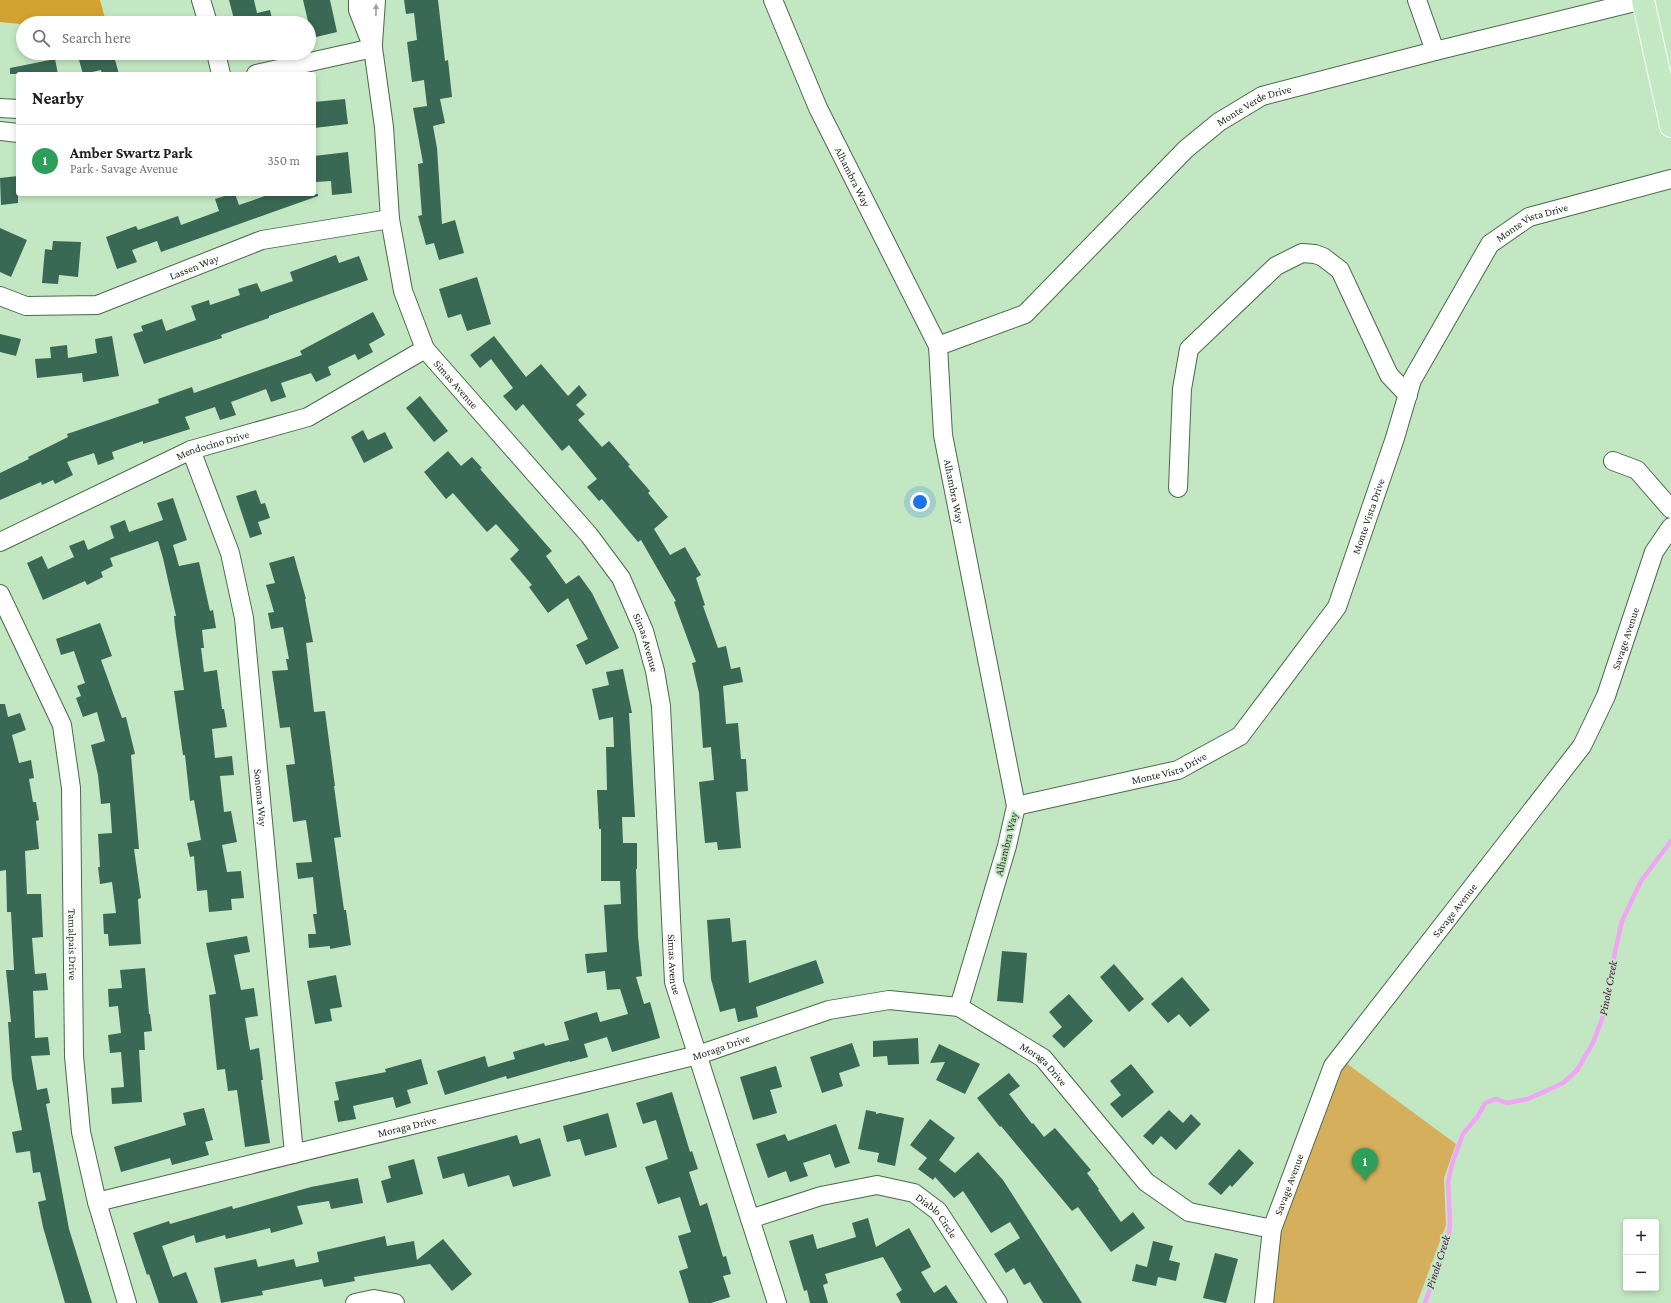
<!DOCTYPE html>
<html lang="en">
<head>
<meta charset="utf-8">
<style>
  :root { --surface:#fff; --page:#f6f6f6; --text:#222; --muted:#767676; --line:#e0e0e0; --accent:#b151b9 }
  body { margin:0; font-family:"Crimson Pro",serif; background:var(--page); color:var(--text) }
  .controls { position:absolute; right:12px; bottom:12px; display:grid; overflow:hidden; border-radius:4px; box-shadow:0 2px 6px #0003 }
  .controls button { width:36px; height:36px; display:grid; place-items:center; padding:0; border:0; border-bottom:1px solid var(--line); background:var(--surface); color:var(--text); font:20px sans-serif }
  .you { position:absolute; left:920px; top:502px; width:14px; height:14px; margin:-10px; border:3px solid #fff; border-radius:50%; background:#1a73e8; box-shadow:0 0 0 6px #1a73e833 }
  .badge { display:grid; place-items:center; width:26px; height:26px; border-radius:50%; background:var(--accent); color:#fff; font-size:13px; font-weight:700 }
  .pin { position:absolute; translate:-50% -33px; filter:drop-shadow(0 1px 2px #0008) }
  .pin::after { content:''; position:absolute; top:21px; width:14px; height:12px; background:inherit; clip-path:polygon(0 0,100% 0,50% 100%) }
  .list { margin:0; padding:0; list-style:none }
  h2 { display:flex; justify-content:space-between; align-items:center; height:52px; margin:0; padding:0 16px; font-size:17px }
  h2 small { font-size:13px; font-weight:400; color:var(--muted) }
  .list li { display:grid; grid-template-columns:26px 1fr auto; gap:12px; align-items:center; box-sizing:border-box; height:72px; padding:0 16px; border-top:1px solid var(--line) }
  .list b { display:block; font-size:15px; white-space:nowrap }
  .list p { margin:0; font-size:13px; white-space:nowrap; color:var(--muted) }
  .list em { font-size:13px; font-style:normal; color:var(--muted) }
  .icon { flex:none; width:22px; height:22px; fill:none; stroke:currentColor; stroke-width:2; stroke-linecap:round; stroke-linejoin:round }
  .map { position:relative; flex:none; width:1671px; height:1303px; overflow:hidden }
  .search { position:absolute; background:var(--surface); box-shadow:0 2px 6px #0003; left:16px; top:16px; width:300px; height:44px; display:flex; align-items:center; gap:10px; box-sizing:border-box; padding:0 14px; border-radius:22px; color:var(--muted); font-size:15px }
  .panel { position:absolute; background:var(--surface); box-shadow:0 2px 6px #0003; left:16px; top:72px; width:300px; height:124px; border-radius:4px }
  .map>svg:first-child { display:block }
</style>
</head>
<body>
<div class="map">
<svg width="1671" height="1303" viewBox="0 0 1671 1303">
  <rect width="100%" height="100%" fill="#c3e7c3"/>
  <path fill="#d6af5c" d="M 1342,1060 L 1456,1144 L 1444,1178 L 1446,1225 L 1417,1303 L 1268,1303 L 1275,1234 Z"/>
  <path fill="#d2a231" d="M 0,0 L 100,0 L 105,18 L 23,23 L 20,24 L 0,22 Z"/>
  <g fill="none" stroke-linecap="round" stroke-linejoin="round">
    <path stroke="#f0a5f5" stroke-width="4.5" d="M 1425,1303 L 1448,1239 L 1450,1224 L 1448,1181 L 1453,1161 L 1463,1134 L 1478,1116 L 1485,1103 L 1496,1099 L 1507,1103 L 1528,1099 L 1563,1083 L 1577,1070 L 1593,1043 L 1605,1011 L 1609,979 L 1622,921 L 1641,881 L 1671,841"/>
  </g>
  <path fill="#396854" d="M 229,0 L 254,0 L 257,13 L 270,10 L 273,23 L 235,23 Z
    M 303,0 L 330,0 L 337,32 L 312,38 Z
    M 404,0 L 438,0 L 445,61 L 448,60 L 452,97 L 440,99 L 445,123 L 433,126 L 437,148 L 442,224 L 455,220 L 464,253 L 439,260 L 434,243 L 426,245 L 418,216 L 422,215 L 418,164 L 423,163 L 413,108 L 427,106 L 424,80 L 412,82 L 407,42 L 417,40 L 414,13 L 406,14 Z
    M 77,53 L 113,53 L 119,74 L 102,74 L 101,70 L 83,74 Z
    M 55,59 L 58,74 L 10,74 L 10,68 Z
    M 345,99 L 348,124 L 314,128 L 314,102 Z
    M 348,152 L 352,193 L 332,195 L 331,181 L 316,182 L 314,156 Z
    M 18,176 L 18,203 L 1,205 L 0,178 Z
    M 231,194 L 235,194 L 239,205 L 271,194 L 318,194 L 318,196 L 161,252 L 157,241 L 132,250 L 137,262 L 117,269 L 106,237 L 136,226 L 138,230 L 178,216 L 181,225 L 219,211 L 215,199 Z
    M 0,228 L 27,240 L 11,277 L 0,272 Z
    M 53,241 L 81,242 L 78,277 L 59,275 L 58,284 L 42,283 L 45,249 L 52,250 Z
    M 336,255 L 339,263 L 359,256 L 368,280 L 269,316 L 269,318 L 221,335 L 222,338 L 144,364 L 133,334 L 143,331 L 141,326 L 162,319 L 166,331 L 196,320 L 191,306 L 209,300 L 210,305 L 240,295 L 238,289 L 257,283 L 261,292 L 293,281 L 290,272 Z
    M 477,277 L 491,324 L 467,331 L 461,314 L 448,318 L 439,289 Z
    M 373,312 L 385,335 L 369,344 L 373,352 L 358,360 L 355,354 L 328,367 L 331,375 L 316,382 L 311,373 L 281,383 L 286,397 L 271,402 L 266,389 L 231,402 L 236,415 L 220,420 L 215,407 L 185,417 L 190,429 L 143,444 L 143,441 L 112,452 L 114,459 L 98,465 L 94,453 L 67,462 L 73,475 L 55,484 L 53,480 L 42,485 L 41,482 L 0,500 L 0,473 L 29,459 L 28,457 L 68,437 L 67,434 L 159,403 L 158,399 L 192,387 L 194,393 L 302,355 L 300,351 Z
    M 0,334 L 21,339 L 16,356 L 0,352 Z
    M 112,336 L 119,376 L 83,382 L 82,373 L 37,378 L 35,359 L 51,358 L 50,347 L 67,345 L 68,358 L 97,353 L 95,339 Z
    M 494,336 L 526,377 L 541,364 L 568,396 L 579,385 L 587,395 L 576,405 L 585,414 L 578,420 L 602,447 L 609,441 L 630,465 L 628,466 L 650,491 L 648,493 L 668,517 L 654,529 L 670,555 L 685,547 L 701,575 L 696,578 L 705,605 L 703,606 L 718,648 L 726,646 L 731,669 L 740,667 L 743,682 L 723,686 L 726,724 L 738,723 L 741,759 L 746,759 L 748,791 L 736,792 L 741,848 L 718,850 L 717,842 L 705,843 L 699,782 L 714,780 L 711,747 L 703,748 L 699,693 L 692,663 L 696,662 L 674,602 L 676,601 L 641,540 L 638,542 L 602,499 L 599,501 L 587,487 L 597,479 L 569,445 L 562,451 L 523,404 L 516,411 L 503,396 L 513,388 L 491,359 L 480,368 L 470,355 Z
    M 420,396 L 448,431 L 434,442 L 406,408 Z
    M 363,430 L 368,440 L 385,432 L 393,448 L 364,463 L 351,437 Z
    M 448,451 L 461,466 L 472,457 L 482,468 L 480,469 L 552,551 L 546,556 L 566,584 L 579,575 L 592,593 L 619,648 L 586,665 L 576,645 L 588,639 L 568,598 L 548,613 L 529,587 L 532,585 L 510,559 L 519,550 L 496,524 L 487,532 L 453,493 L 446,499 L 424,472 Z
    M 256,490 L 261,504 L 265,503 L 270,518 L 258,522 L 262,534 L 250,538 L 236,496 Z
    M 173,498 L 187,540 L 173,545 L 179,566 L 199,562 L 210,611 L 213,610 L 216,628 L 202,630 L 204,648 L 201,648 L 204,672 L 217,670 L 222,709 L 224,709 L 227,727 L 212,729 L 215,758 L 232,756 L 234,775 L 220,776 L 224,812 L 231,811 L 237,842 L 222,845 L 227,872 L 241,871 L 244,898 L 231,899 L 232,910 L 209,912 L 207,890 L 197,891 L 194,856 L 190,857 L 187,843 L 201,840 L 194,800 L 190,801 L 185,755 L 183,755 L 174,691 L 184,690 L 175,627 L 174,616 L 176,616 L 163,558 L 158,541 L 110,558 L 113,566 L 101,572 L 103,577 L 87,585 L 85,581 L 43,600 L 27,563 L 42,556 L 48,569 L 74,557 L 69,546 L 84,540 L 88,550 L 114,538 L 110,526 L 125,520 L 129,532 L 163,520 L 157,503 Z
    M 294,556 L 306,599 L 305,599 L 313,642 L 306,643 L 314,712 L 325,711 L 335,786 L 334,786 L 341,837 L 334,838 L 344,910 L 346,910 L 351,945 L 330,949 L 330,946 L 309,948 L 308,934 L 316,934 L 313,914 L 317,914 L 313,877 L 298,879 L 296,863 L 312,862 L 306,820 L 293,822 L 286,765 L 295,764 L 290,727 L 280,728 L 272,671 L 288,670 L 286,659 L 289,659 L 283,627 L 271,629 L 268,613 L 274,612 L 266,585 L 275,583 L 269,563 Z
    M 100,623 L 112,656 L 101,660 L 122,718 L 126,717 L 135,754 L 131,755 L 139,849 L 134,849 L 141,898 L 138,899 L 141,944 L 109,946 L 108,934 L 104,934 L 103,914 L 116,913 L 112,882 L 100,884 L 98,867 L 100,867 L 98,834 L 112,833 L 110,803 L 101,804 L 98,775 L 91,745 L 105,741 L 97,712 L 83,717 L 76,698 L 81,696 L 77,686 L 85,683 L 74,651 L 61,655 L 56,639 Z
    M 623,669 L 632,713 L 629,713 L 635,817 L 622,817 L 623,843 L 637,843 L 637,869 L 636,869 L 638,936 L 642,976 L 636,977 L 644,1004 L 650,1002 L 660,1038 L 612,1052 L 607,1037 L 584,1044 L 588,1057 L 570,1062 L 570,1061 L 507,1079 L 506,1076 L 445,1095 L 437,1071 L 485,1056 L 488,1067 L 515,1059 L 513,1052 L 544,1043 L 545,1046 L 569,1040 L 564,1022 L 597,1012 L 600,1022 L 628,1014 L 620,989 L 607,990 L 605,971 L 587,973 L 585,954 L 607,952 L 604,905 L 621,904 L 620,881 L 601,881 L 601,829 L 599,829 L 597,790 L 607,790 L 606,747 L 614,747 L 613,717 L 599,720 L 592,689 L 609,685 L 606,672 Z
    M 0,704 L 5,704 L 8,717 L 20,713 L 26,730 L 12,735 L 19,763 L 31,760 L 34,778 L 29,779 L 33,802 L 36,802 L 39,820 L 36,821 L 39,849 L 25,851 L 27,894 L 41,894 L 43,937 L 32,938 L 35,974 L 46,973 L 48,990 L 33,991 L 35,1038 L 48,1037 L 50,1055 L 31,1056 L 37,1090 L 47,1088 L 50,1103 L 46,1104 L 69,1229 L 92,1303 L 65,1303 L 43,1227 L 38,1202 L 46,1200 L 40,1172 L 33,1173 L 30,1151 L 16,1153 L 12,1132 L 22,1130 L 12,1079 L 8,1022 L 11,1022 L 6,970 L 14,970 L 11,912 L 7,912 L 6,870 L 0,871 Z
    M 730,918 L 732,942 L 746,940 L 749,983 L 816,960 L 824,983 L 756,1007 L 758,1017 L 738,1022 L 735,1008 L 720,1012 L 711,979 L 707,920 Z
    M 247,936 L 250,952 L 234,955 L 241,990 L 254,988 L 258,1016 L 245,1018 L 250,1050 L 259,1048 L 263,1080 L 261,1080 L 270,1143 L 245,1147 L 237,1090 L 228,1091 L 225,1069 L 217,1070 L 209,995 L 216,994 L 206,943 Z
    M 1002,951 L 1027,953 L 1023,1003 L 997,1001 Z
    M 1114,964 L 1144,999 L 1129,1012 L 1100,977 Z
    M 145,968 L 149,1014 L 150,1014 L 152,1031 L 144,1032 L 145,1050 L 139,1050 L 142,1102 L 112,1104 L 111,1088 L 124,1087 L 121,1052 L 110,1053 L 108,1035 L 121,1033 L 118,1006 L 109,1007 L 108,989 L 122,988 L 120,970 Z
    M 336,975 L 342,1007 L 330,1009 L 332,1021 L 315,1024 L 307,981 Z
    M 1182,977 L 1210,1010 L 1190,1027 L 1179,1014 L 1168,1023 L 1151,1004 Z
    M 1069,994 L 1093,1021 L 1064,1048 L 1052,1036 L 1062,1027 L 1049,1012 Z
    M 918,1038 L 919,1064 L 888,1065 L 887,1056 L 873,1057 L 873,1041 Z
    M 852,1043 L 860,1066 L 839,1073 L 843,1086 L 822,1093 L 810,1057 Z
    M 939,1044 L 980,1064 L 965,1094 L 936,1080 L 945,1062 L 930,1063 Z
    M 421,1059 L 428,1084 L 407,1090 L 411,1103 L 396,1108 L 393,1097 L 353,1106 L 356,1119 L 338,1122 L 334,1101 L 339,1100 L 335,1082 L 386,1072 L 385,1069 Z
    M 1131,1064 L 1154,1092 L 1122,1118 L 1110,1104 L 1121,1095 L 1110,1081 Z
    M 776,1066 L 782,1087 L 770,1090 L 777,1113 L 753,1120 L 740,1077 Z
    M 1009,1073 L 1020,1086 L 1009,1094 L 1032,1124 L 1033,1123 L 1044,1137 L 1055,1128 L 1091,1170 L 1087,1173 L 1099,1189 L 1098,1190 L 1121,1222 L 1133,1212 L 1145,1228 L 1111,1252 L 1078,1207 L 1072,1211 L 1036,1168 L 1001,1126 L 1000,1127 L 977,1098 Z
    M 672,1092 L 690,1152 L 692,1151 L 698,1169 L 689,1172 L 700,1206 L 707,1203 L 723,1257 L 726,1256 L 731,1274 L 723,1276 L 730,1297 L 711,1303 L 689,1303 L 679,1271 L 688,1268 L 678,1236 L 691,1232 L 680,1197 L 658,1204 L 645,1167 L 668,1159 L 656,1120 L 643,1124 L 636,1103 Z
    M 204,1108 L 213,1140 L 205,1142 L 209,1155 L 172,1165 L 170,1158 L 121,1172 L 114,1147 L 186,1125 L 183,1113 Z
    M 866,1110 L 876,1112 L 876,1114 L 880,1113 L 904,1118 L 895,1166 L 877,1162 L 879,1153 L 858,1149 Z
    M 1169,1110 L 1183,1123 L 1191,1114 L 1201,1124 L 1176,1150 L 1161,1136 L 1153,1145 L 1143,1136 Z
    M 608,1113 L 617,1147 L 585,1156 L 580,1139 L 567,1142 L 563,1126 Z
    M 930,1119 L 955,1138 L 939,1160 L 955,1173 L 978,1152 L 1003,1180 L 1082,1303 L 1043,1303 L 1030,1282 L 1024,1285 L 1014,1268 L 1006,1273 L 994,1254 L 1020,1238 L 1010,1222 L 991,1233 L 963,1191 L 954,1198 L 935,1177 L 933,1180 L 918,1169 L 927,1158 L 910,1145 Z
    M 836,1124 L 850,1163 L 835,1168 L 830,1154 L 803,1163 L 808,1176 L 790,1182 L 786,1171 L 768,1178 L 756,1144 L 785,1134 L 788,1141 Z
    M 517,1135 L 520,1144 L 540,1138 L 551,1176 L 513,1187 L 509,1175 L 468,1187 L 464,1173 L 443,1179 L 437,1157 Z
    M 1239,1149 L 1254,1163 L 1232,1187 L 1230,1185 L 1221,1195 L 1208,1184 Z
    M 414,1159 L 423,1194 L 387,1203 L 381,1181 L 391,1178 L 388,1166 Z
    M 358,1178 L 363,1203 L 331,1209 L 329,1201 L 297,1206 L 303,1224 L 271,1233 L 270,1228 L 226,1239 L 225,1235 L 196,1243 L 194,1235 L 162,1246 L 173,1277 L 186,1272 L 198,1303 L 159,1303 L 149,1274 L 147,1275 L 133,1233 L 169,1221 L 170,1224 L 232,1206 L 233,1209 L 311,1187 Z
    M 868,1218 L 876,1247 L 909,1228 L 931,1267 L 921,1272 L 934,1293 L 946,1285 L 958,1303 L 901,1303 L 896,1294 L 902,1290 L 883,1257 L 825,1274 L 828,1283 L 823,1285 L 828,1303 L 810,1303 L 807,1290 L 804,1291 L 789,1241 L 813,1234 L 817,1249 L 856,1237 L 852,1223 Z
    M 385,1236 L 387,1246 L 414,1241 L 417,1260 L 443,1239 L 472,1274 L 452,1291 L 430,1264 L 354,1277 L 355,1281 L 324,1287 L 322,1279 L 262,1291 L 263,1295 L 221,1303 L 214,1268 L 256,1259 L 258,1267 L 294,1259 L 296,1267 L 319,1262 L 317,1252 Z
    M 1153,1241 L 1173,1246 L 1169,1260 L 1180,1263 L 1176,1281 L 1158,1277 L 1156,1286 L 1132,1281 L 1136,1264 L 1147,1267 Z
    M 1215,1253 L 1238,1259 L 1226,1303 L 1203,1298 Z"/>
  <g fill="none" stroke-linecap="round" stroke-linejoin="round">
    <g stroke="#4a6a4a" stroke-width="20">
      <g id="minor">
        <path d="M 201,0 L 208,23"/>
        <path id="s1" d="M 358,0 L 358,10 L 373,48 L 384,127 L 390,219 L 403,291 L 425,349 L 589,535 L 621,578 L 644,631 L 655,671 L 661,706 L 674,982 L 777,1303"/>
        <path id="s2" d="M 773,0 L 818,108 L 938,346 L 943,435 L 1016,806 L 1007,846 L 959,1007"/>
        <path d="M 1417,0 L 1435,51"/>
        <path d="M 373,44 L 376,0"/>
        <path d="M 216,53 L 221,74"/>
        <path d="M 256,74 L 373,48"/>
        <path d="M 0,108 L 18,109"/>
        <path d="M 0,131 L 18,133"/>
        <path id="s3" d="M 0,296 L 26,306 L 97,305 L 262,240 L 390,219"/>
        <path id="s4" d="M 938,346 L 1025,314 L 1186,149 L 1219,122 L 1262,96 L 1435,51 L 1643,0"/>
        <path id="s5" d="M 191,450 L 230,553 L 244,618 L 294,1154"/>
        <path d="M 1613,461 L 1637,470 L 1671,509"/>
        <path d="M 1178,488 L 1182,389 L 1189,349 L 1276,266 L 1302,253 L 1315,254 L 1323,257 L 1340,270 L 1389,375 L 1408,395"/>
        <path id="s6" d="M 0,542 L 191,450 L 308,417 L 425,349"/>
        <path id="s7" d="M 0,594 L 62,725 L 71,788 L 74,1056 L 81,1132 L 97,1202 L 127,1303"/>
        <path id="s8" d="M 1016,806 L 1178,770 L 1240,736 L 1337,607 L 1395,438 L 1412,380 L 1490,244 L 1529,217 L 1671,179"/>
        <path id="s9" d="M 97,1202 L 698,1055 L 829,1010 L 889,1000 L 959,1007 L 1043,1058 L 1146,1182 L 1189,1212 L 1272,1229"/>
        <path id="s10" d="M 750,1219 L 821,1196 L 877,1185 L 914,1193 L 938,1211 L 998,1303"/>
        <path d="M 355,1303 L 374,1299 L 395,1303"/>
        <path id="s11" d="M 1264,1303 L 1272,1229 L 1333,1066 L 1582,746 L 1606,696 L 1654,552 L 1671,527"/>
      </g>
    </g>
    <g stroke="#fff" stroke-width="24">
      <path id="major" d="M 1643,0 L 1671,126"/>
    </g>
    <use href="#minor" stroke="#fff" stroke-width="18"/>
    <use href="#major" stroke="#c4e9c4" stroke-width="22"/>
  </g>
  <defs><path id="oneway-solid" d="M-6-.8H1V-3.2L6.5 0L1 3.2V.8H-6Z"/></defs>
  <use fill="#9ba19b" href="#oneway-solid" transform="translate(376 10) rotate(-89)"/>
  <g text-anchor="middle" stroke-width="4" stroke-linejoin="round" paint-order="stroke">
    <g font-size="11" fill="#202e20" stroke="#c3e7c3">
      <text dy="4" stroke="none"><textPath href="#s4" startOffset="405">Monte Verde Drive</textPath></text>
      <text dy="4" stroke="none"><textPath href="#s2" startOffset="194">Alhambra Way</textPath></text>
      <text dy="4" stroke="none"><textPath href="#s8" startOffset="842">Monte Vista Drive</textPath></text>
      <text dy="4" stroke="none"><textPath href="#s3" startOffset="203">Lassen Way</textPath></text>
      <text dy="4" stroke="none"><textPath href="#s1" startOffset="405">Simas Avenue</textPath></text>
      <text dy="4" stroke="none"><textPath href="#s6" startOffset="234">Mendocino Drive</textPath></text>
      <text dy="4" stroke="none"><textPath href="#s2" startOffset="530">Alhambra Way</textPath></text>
      <text dy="4" stroke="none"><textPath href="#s8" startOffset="494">Monte Vista Drive</textPath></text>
      <text dy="4" stroke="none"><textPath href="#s11" startOffset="770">Savage Avenue</textPath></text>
      <text dy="4" stroke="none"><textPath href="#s1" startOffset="729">Simas Avenue</textPath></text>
      <text dy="4" stroke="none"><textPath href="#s8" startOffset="158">Monte Vista Drive</textPath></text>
      <text dy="4" stroke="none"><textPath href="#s5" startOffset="357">Sonoma Way</textPath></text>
      <text transform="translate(1006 844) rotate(-76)" y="4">Alhambra Way</text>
      <text dy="4" stroke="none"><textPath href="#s11" startOffset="446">Savage Avenue</textPath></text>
      <text dy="4" stroke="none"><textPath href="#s7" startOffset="365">Tamalpais Drive</textPath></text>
      <text dy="4" stroke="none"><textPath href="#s1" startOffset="1053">Simas Avenue</textPath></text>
      <text dy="4" stroke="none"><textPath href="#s9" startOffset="643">Moraga Drive</textPath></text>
      <text dy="4" stroke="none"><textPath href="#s9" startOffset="991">Moraga Drive</textPath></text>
      <text dy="4" stroke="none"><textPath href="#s9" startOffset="319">Moraga Drive</textPath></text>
      <text dy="4" stroke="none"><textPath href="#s11" startOffset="122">Savage Avenue</textPath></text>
      <text dy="4" stroke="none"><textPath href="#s10" startOffset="202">Diablo Circle</textPath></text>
    </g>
    <g font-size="12" font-style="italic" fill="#4a104f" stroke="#c3e7c3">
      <text transform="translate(1608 988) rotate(-79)" y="4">Pinole Creek</text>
      <text transform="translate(1438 1262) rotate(-72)" y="4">Pinole Creek</text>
    </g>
  </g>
</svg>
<div class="controls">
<button>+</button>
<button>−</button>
</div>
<div class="you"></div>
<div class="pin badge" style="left:1365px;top:1181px;background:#2e9e5b">1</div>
<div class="search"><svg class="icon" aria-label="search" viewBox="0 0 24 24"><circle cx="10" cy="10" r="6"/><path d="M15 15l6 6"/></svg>Search here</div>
<section class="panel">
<h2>Nearby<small></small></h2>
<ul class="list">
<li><span class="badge" style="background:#2e9e5b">1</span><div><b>Amber Swartz Park</b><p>Park · Savage Avenue</p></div><em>350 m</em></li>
</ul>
</section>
</div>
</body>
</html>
